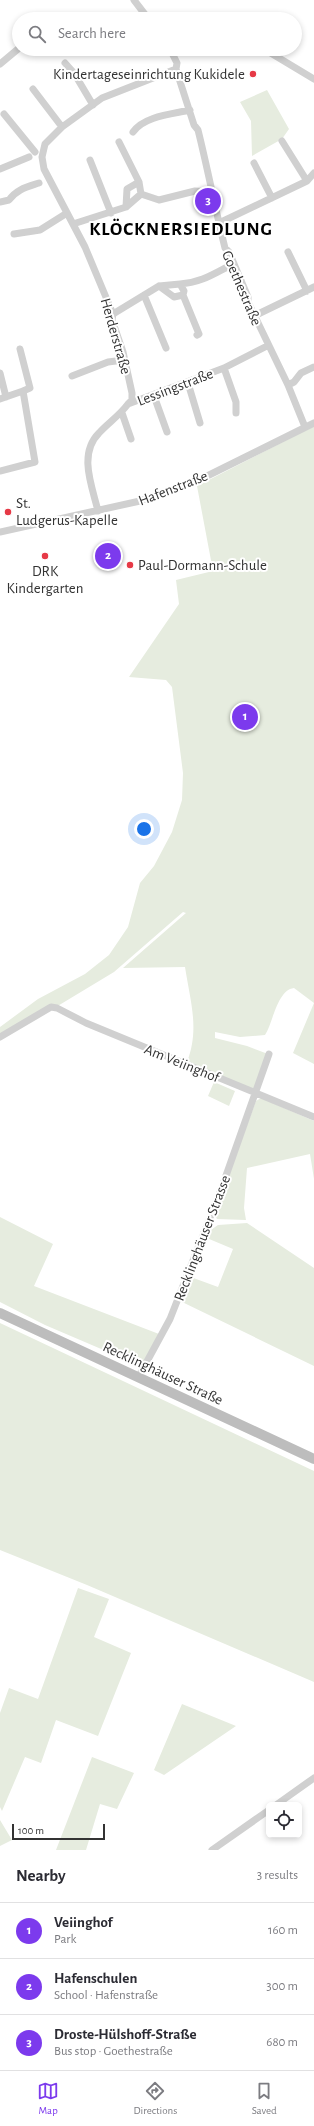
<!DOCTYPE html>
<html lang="en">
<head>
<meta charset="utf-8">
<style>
  :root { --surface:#fff; --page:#f7f7f7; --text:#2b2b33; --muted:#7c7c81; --line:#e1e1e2; --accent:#7c3aed }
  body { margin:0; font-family:"Alegreya Sans",sans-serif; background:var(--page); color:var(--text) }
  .controls { position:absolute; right:12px; bottom:12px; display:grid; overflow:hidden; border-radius:6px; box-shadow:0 2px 6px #0003 }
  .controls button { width:36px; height:36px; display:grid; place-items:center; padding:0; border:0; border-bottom:1px solid var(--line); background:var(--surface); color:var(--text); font:20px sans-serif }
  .scale { position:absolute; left:12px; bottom:10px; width:93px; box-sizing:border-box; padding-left:4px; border:2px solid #333; border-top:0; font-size:11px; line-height:14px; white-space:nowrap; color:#333; -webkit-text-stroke:3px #fff; paint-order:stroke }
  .you { position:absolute; left:144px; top:829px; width:14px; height:14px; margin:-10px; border:3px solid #fff; border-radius:50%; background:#1a73e8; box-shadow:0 0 0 6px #1a73e833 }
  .badge { display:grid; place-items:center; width:26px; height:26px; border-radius:50%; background:var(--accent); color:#fff; font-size:13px; font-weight:700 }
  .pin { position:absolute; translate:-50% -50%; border:2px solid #fff; box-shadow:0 1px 4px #0006 }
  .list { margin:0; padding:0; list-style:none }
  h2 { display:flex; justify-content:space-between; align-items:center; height:52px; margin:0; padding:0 16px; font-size:17px }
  h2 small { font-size:13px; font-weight:400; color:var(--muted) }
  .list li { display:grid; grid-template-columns:26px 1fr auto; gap:12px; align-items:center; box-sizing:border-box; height:56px; padding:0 16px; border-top:1px solid var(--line) }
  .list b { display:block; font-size:15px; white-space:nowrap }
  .list p { margin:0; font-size:13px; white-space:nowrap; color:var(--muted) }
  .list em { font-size:13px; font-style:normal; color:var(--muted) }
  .icon { flex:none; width:22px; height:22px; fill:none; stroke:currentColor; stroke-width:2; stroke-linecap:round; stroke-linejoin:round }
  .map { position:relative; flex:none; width:314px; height:1850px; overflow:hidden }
  .search { position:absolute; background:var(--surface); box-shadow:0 2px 6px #0003; left:12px; right:12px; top:12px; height:44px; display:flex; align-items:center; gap:10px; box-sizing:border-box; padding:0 14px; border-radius:22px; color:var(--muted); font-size:15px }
  .sheet { height:220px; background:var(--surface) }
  nav { display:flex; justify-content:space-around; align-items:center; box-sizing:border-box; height:56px; border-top:1px solid var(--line); background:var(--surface); font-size:11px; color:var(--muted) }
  nav a { display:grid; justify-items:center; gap:2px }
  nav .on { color:var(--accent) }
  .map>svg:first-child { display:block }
</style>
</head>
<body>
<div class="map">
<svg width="314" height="1850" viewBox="0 0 314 1850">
  <rect width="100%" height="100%" fill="#fff"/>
  <path fill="#e6ecdf" d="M 267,90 L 289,129 L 282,139 L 252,156 L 251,121 L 240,102 Z
    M 314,426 L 314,1064 L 293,1053 L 314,1003 L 294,988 C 277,990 273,1023 265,1035 L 240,1037 L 215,1032 L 215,1038 L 247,1046 L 268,1054 L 254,1090 L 187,1062 C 200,1029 190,1000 185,967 L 123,968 L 186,913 L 183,912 L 114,972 L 56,1007 L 0,1035 L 0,1027 L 38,999 L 85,974 L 109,955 L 128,927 L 140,883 L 154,866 L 172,832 L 182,800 L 183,773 L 172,687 L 166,680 L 129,677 L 179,604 L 176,580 L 213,571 L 197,486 Z
    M 214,1082 L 235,1091 L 229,1106 L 208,1096 Z
    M 261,1098 L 314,1121 L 314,1179 L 310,1154 L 247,1168 L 244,1208 L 246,1220 L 217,1219 L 214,1214 L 256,1101 Z
    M 0,1217 L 53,1244 L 34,1286 L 159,1334 L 141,1366 L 45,1325 L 0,1302 Z
    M 247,1223 L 314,1268 L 314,1366 L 180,1301 L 188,1276 L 218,1287 L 233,1249 L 202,1236 L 218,1225 Z
    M 0,1323 L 314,1471 L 314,1682 L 87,1585 L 0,1550 Z
    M 78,1588 L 109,1599 L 94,1637 L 131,1653 L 98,1736 L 56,1720 L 41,1763 L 25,1757 L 2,1811 L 0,1807 L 0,1713 L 9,1688 L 38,1699 Z
    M 182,1704 L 236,1726 L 164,1775 L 154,1770 Z
    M 92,1757 L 134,1773 L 117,1809 L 100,1804 L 86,1850 L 56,1850 Z
    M 0,1820 L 12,1840 L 0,1846 Z"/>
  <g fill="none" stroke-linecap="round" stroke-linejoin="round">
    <path stroke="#d0d0d0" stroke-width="7" d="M 134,0 L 147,17 L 151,19
      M 170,49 L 177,63 L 176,69 L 194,125 L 198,130 C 208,170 215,208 225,248 L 229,252 L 248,297 L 248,302 L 288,385 L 305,427
      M 264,49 L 314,79
      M 173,54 L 185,49
      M 65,63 L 74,73 L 93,105
      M 0,64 L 18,49
      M 33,89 L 62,127
      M 4,114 L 35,152
      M 133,132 C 144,116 173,114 190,110
      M 282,141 L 307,181
      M 119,142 L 139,182
      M 90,160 L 111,213
      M 254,163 L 272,198
      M 0,169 L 29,157
      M 141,194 L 159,200 L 195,191 L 211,192
      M 0,202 L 9,200 C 17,189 27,187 39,183
      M 219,223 L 307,181 L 314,173
      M 73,224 L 126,207 L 141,194 L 139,182 L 127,189 L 126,207
      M 14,234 L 40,230 L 67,213
      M 288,252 L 307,291
      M 180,284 C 201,283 215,273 233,264
      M 144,295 L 166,348
      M 183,295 L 199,334 L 197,335
      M 113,314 L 159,286 L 180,284 L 184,291 L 183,295 L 174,297 L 159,286
      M 254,316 L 314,287
      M 20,349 L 30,388 L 23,391
      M 224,368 L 236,402 L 236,413
      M 0,373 L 6,397
      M 72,376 L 108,362 L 124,360
      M 188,383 L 200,423
      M 288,385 L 294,382 L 301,373 L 314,367
      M 154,396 L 167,432
      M 0,399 L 23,391 L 35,462 L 0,471
      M 128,404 L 132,400 L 132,393 L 123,352 L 112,320 L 113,314 L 85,247 L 44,169 L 42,157 L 45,144 L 62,127 L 102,98 L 176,69
      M 122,413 L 131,439
      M 98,511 C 92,486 78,454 99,433 C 108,423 119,416 128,404 L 224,368 L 267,346
      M 0,532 L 140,501 L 197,481 L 314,423
      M 0,1037 L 51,1007 L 57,1008 L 86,1023 L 314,1117
      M 138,1378 L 170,1319 L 222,1187 L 269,1054
      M 276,1805 L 314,1778
      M 212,1850 L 269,1810"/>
    <path stroke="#bdbdbd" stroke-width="10" d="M 0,1313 L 314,1459"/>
  </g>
  <g fill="#e63946" stroke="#fff" stroke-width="1.5">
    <circle cx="253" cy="74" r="4"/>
    <circle cx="8" cy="512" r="4"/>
    <circle cx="45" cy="556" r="4"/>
    <circle cx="130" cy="565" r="4"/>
  </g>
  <g text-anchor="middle" stroke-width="4" stroke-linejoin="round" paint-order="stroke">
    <g font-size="15" fill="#333" stroke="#fff" text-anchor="start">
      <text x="245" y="79" text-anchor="end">Kindertageseinrichtung Kukidele</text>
      <text x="16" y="508">St.<tspan x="16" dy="17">Ludgerus-Kapelle</tspan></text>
      <text x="138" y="570">Paul-Dormann-Schule</text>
      <text x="45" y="576" text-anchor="middle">DRK<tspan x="45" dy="17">Kindergarten</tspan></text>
    </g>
    <g font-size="15" fill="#333" stroke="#fff">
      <text transform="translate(242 288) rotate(67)" y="5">Goethestraße</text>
      <text transform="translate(116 336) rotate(74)" y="5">Herderstraße</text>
      <text transform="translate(175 387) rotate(-21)" y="5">Lessingstraße</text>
      <text transform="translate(173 488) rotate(-21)" y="5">Hafenstraße</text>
      <text transform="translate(182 1063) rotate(22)" y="5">Am Veiinghof</text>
      <text transform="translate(202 1238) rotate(-69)" y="5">Recklinghäuser Strasse</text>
      <text transform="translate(163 1373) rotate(25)" y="5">Recklinghäuser Straße</text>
    </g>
    <g font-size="19" font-weight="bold" letter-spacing="1" fill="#000" stroke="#fff">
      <text x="181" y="235">KLÖCKNERSIEDLUNG</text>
    </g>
  </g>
</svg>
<div class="controls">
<button><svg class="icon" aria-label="locate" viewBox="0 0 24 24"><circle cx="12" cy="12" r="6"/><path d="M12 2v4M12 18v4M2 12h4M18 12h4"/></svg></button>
</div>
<div class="scale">100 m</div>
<div class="you"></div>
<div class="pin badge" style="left:245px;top:717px">1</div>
<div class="pin badge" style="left:108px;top:556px">2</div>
<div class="pin badge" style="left:208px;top:201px">3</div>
<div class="search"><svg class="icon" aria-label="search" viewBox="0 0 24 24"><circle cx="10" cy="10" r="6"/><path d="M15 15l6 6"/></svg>Search here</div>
</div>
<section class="sheet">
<h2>Nearby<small>3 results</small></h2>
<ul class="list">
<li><span class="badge">1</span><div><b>Veiinghof</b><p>Park</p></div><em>160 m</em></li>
<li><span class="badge">2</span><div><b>Hafenschulen</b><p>School · Hafenstraße</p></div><em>300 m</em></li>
<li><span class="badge">3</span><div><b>Droste-Hülshoff-Straße</b><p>Bus stop · Goethestraße</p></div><em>680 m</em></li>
</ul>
</section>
<nav>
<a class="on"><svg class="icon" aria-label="map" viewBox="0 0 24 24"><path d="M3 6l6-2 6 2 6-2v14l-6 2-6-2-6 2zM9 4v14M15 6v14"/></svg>Map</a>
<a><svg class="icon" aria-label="directions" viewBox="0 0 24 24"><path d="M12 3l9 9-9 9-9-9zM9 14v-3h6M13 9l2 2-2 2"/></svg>Directions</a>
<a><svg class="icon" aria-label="saved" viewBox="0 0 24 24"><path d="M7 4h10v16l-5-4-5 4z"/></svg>Saved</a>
</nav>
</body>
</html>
